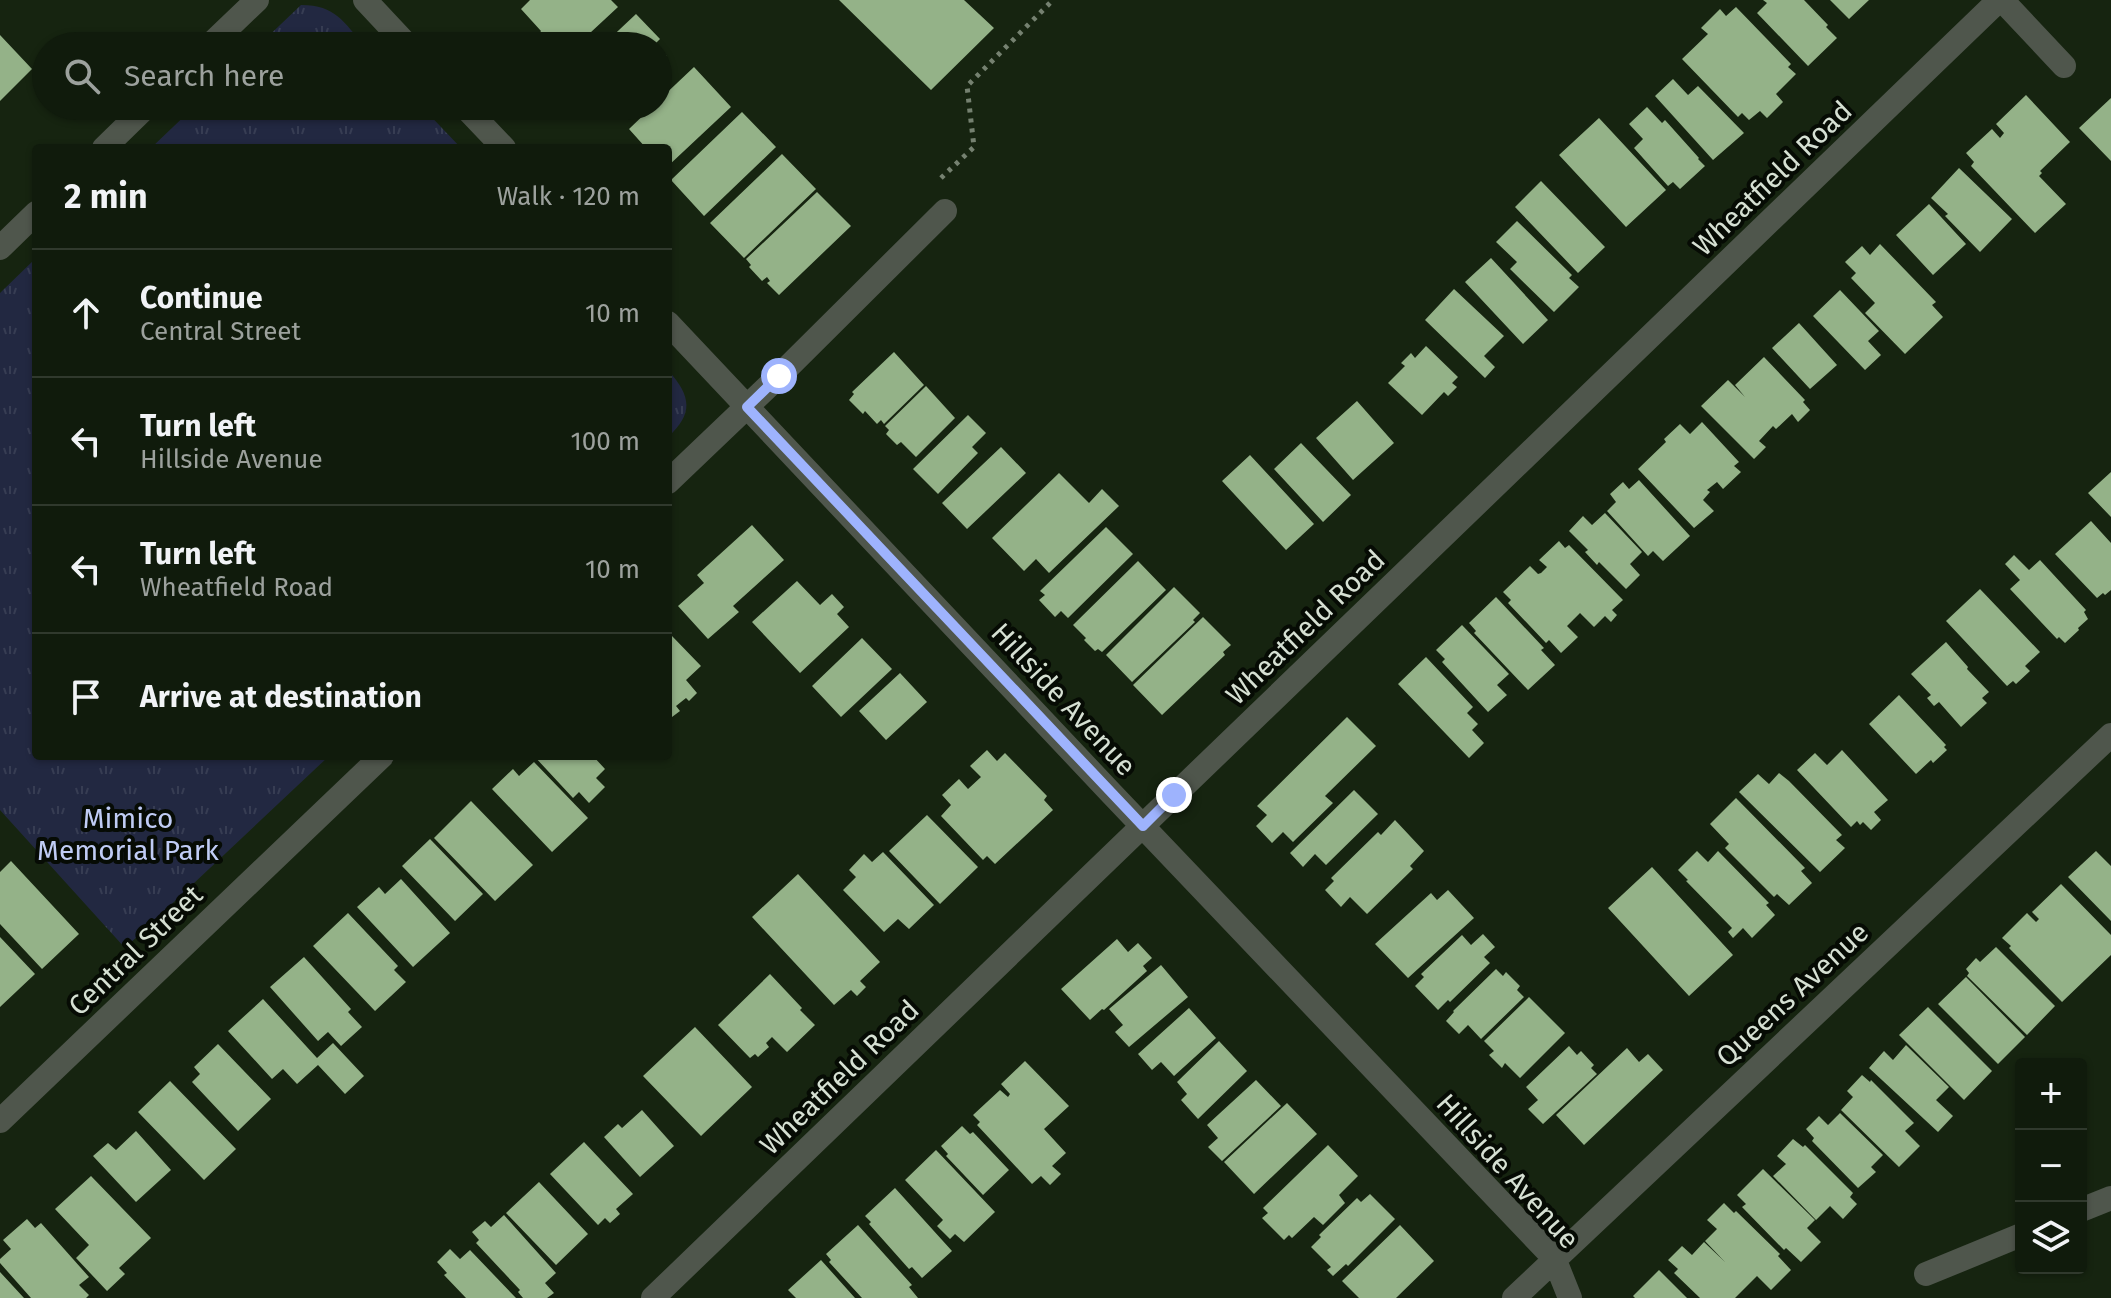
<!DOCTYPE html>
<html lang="en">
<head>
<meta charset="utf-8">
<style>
  :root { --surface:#101b0c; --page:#192415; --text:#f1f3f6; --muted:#9ca19d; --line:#30392d }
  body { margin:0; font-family:"Fira Sans",sans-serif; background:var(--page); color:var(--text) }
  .controls { position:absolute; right:24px; bottom:24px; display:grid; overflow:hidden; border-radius:8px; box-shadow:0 2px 6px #0004 }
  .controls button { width:72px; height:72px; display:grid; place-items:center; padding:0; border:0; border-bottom:2px solid var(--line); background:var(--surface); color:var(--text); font:40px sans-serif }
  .stop { position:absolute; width:24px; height:24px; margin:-18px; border:6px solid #9eb3fd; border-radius:50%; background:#fff }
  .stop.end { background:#9eb3fd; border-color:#fff; box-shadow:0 2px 8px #0008 }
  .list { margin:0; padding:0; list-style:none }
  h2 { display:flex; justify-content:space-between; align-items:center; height:104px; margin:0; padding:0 32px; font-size:34px }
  h2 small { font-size:26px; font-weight:400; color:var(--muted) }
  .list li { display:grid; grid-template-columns:52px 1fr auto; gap:24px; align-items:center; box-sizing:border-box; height:128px; padding:0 32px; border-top:2px solid var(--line) }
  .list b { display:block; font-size:30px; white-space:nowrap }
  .list p { margin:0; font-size:26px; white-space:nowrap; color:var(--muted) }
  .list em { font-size:26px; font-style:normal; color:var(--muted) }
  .icon { flex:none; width:44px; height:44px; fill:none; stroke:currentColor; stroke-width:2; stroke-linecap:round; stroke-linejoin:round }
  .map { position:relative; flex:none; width:2111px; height:1298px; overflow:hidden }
  .search { position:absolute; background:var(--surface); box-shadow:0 2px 6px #0004; left:32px; top:32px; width:640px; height:88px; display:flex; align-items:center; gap:20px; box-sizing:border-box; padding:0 28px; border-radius:44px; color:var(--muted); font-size:30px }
  .panel { position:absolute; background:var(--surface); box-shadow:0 2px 6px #0004; left:32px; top:144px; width:640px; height:616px; border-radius:8px }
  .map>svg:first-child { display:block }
</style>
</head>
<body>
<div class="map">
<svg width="2111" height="1298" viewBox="0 0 2111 1298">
  <defs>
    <pattern id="park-tufts" width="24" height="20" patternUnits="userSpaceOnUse" patternTransform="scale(2)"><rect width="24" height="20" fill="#222841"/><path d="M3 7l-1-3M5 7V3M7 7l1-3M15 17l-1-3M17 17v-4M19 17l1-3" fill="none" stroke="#373d53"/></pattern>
  </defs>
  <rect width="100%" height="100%" fill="#162410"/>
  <path fill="url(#park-tufts)" d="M 301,5 C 336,5 343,22 365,46 L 258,46 Z
    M 195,106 L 421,106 L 461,148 L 151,148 Z
    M 36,258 L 36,756 L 329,756 L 125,948 L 0,810 L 0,293 Z
    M 668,370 C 691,396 694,413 668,437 Z"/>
  <path fill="#94b288" d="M 530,0 L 611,0 L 618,7 L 576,46 L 550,46 L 539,34 L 541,31 L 521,9 Z
    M 839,0 L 964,0 L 994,28 L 931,90 Z
    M 1763,0 L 1804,0 L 1828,25 L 1826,27 L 1837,38 L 1808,66 L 1757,13 L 1767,3 Z
    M 1830,0 L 1869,0 L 1849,19 Z
    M 1736,7 L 1791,64 L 1788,67 L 1796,74 L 1776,94 L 1783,102 L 1767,118 L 1760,111 L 1749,120 L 1742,113 L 1738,117 L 1682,59 L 1708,34 L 1701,28 L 1720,9 L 1726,16 Z
    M 636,14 L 660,39 L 656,43 L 667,56 L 658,64 L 658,46 L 602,46 Z
    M 0,35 L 32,69 L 0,101 Z
    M 694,67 L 731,107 L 668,166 L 668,148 L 646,148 L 629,129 L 653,106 L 658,106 L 658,101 Z
    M 1673,79 L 1688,95 L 1698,86 L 1744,133 L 1713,160 L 1655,96 Z
    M 2026,95 L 2070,142 L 2040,171 L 2042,173 L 2039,176 L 2066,204 L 2035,233 L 1971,166 L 1974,162 L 1966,153 L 1992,129 L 2000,138 L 2004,133 L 1996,124 Z
    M 2111,98 L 2111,161 L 2079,128 Z
    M 1647,107 L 1662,123 L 1665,120 L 1699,158 L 1698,159 L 1705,166 L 1680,189 L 1673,182 L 1668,186 L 1634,148 L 1643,139 L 1629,124 Z
    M 742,112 L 776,147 L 704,216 L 671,180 Z
    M 1599,118 L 1666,190 L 1626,227 L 1559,155 Z
    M 782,154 L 816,189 L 744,258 L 710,223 Z
    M 1959,168 L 2012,219 L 1980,252 L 1945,216 L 1948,214 L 1931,198 Z
    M 1541,181 L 1605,247 L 1578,273 L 1515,207 Z
    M 817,192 L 851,226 L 779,295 L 767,283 L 770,281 L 767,277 L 762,281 L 749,267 L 751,265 L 746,259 Z
    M 1929,204 L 1966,244 L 1933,275 L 1896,235 Z
    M 1517,221 L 1572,275 L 1569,278 L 1579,287 L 1554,312 L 1510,269 L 1517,262 L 1496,242 Z
    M 1880,244 L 1936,302 L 1932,305 L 1943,317 L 1905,354 L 1865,313 L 1875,303 L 1851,278 L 1856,273 L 1845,262 L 1862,246 L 1870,255 Z
    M 1491,258 L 1548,320 L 1523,344 L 1465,282 Z
    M 1454,289 L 1504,336 L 1484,356 L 1495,367 L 1485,378 L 1425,320 Z
    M 1840,290 L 1879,331 L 1868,341 L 1881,355 L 1865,370 L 1813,316 Z
    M 1799,323 L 1837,365 L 1810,389 L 1772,348 Z
    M 1426,346 L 1458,377 L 1452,383 L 1457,387 L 1448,396 L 1444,392 L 1422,415 L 1388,383 L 1405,366 L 1401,363 L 1411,353 L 1415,358 Z
    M 894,352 L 924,385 L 884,424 L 881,420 L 877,424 L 865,411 L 863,414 L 849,400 L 854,394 L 852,392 Z
    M 1764,357 L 1805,400 L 1803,402 L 1810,410 L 1798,422 L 1792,414 L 1776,429 L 1773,426 L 1759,441 L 1766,447 L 1754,459 L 1701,406 L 1728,380 L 1745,397 L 1735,385 Z
    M 926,386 L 955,418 L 916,457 L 901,442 L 897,445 L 886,434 L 889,430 L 885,426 Z
    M 1357,401 L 1394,443 L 1353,480 L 1316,438 Z
    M 968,415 L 986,433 L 972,447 L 978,453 L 938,494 L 913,469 Z
    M 1702,422 L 1739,462 L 1734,466 L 1741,472 L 1723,489 L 1717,482 L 1707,490 L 1710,492 L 1703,500 L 1714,511 L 1694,528 L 1638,469 L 1666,442 L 1664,439 L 1680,424 L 1690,434 Z
    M 1301,443 L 1351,495 L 1323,522 L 1274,469 Z
    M 1001,447 L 1026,473 L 967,529 L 942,503 Z
    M 1250,455 L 1314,524 L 1286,550 L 1222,481 Z
    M 2111,472 L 2111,517 L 2088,493 Z
    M 1059,473 L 1089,503 L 1102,489 L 1119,506 L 1049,573 L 1036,559 L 1024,571 L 992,538 Z
    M 1639,480 L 1690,536 L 1663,561 L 1653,551 L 1648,556 L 1607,511 L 1616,502 L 1610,494 L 1623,482 L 1629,489 Z
    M 1605,513 L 1642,552 L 1630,564 L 1640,575 L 1626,589 L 1599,562 L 1597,565 L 1585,552 L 1588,550 L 1569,531 L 1583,516 L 1592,525 Z
    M 2091,521 L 2111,543 L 2111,590 L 2105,595 L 2103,593 L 2097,598 L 2055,554 Z
    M 752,525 L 784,560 L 733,606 L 739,612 L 708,639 L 678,606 L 704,583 L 697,575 Z
    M 1106,527 L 1133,554 L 1068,618 L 1061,611 L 1055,617 L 1039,600 L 1045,595 L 1040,591 Z
    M 1559,541 L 1565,548 L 1569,545 L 1623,600 L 1612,610 L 1617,615 L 1611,622 L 1605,616 L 1594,627 L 1580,613 L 1567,626 L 1578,637 L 1561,653 L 1549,640 L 1546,643 L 1508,603 L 1511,600 L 1503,592 L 1530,566 L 1538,574 L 1541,573 L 1547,567 L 1539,560 Z
    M 2014,555 L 2029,570 L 2040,560 L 2086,610 L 2084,612 L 2088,619 L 2078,628 L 2079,630 L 2065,643 L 2059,637 L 2057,639 L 2010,589 L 2020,580 L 2005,564 Z
    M 1138,561 L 1166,590 L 1102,652 L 1098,649 L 1095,651 L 1084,640 L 1086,638 L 1073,625 Z
    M 797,581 L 820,605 L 832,594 L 844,607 L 837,614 L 849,627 L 800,673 L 752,622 Z
    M 1174,587 L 1200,613 L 1193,620 L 1195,622 L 1132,682 L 1106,655 Z
    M 1980,589 L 2040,652 L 2025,666 L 2030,671 L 2016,684 L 2013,681 L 2007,686 L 1946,621 Z
    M 1496,597 L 1544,648 L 1541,650 L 1555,665 L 1528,690 L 1474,633 L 1476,631 L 1469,623 Z
    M 1203,617 L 1231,645 L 1223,652 L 1225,655 L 1162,715 L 1133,685 Z
    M 1462,625 L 1509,674 L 1497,685 L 1507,695 L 1488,712 L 1442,662 L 1445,659 L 1436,650 Z
    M 672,636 L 701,666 L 686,680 L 697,693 L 689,701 L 686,698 L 676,706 L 680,711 L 672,717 L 668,712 L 668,639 Z
    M 862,638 L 892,669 L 841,717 L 812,686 Z
    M 1946,642 L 1968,667 L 1967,669 L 1989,692 L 1982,698 L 1987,703 L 1961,727 L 1939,702 L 1934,706 L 1927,698 L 1931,695 L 1911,674 Z
    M 1426,657 L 1473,707 L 1467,713 L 1478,724 L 1472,730 L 1484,743 L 1469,758 L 1398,684 Z
    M 900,673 L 927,702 L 886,740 L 859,711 Z
    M 1899,695 L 1946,745 L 1944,747 L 1947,750 L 1933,763 L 1931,760 L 1916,774 L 1869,724 Z
    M 1347,717 L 1376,746 L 1325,796 L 1333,803 L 1293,842 L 1283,832 L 1272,843 L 1256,826 L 1267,815 L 1257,806 Z
    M 987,750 L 997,761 L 1005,753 L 1047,796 L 1044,800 L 1053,810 L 995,864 L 987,856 L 983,860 L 941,816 L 951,805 L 942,795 L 959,779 L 968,789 L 981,777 L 970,766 Z
    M 1842,750 L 1888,800 L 1874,812 L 1881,820 L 1871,830 L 1863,822 L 1860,825 L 1857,821 L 1851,827 L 1797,770 L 1815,753 L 1827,765 Z
    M 534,756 L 593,756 L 605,769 L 596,778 L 605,787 L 589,803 L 579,792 L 573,798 Z
    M 534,762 L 588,818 L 552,852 L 492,789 L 513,769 L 519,776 Z
    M 1779,773 L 1789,781 L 1842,835 L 1836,840 L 1845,848 L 1820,872 L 1739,792 L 1758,774 L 1769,784 Z
    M 1354,790 L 1378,814 L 1326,865 L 1315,854 L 1303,867 L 1290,853 Z
    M 1736,798 L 1805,868 L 1801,871 L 1812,883 L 1789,905 L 1777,894 L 1774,897 L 1725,848 L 1729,844 L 1710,824 Z
    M 471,801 L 533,865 L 495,901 L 434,838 Z
    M 927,815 L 978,867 L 940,904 L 889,851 Z
    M 1395,820 L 1424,851 L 1410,866 L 1413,869 L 1367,914 L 1350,897 L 1341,907 L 1325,890 L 1334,881 L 1331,878 L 1378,832 L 1381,835 Z
    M 430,839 L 483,894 L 455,921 L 402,866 Z
    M 1697,851 L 1708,862 L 1718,851 L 1769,903 L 1766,905 L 1775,915 L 1752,938 L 1743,928 L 1733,938 L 1728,932 L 1732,928 L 1686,881 L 1688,880 L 1678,870 Z
    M 2096,851 L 2111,866 L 2111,921 L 2068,877 Z
    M 883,852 L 934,905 L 909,929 L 898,919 L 884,932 L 843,890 L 856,877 L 849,870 L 864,854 L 872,862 Z
    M 11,861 L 79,934 L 42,969 L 0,924 L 0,872 Z
    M 1652,867 L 1733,955 L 1689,996 L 1608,908 Z
    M 798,874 L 880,962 L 860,981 L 866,987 L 857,996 L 851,990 L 834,1005 L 752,917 Z
    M 401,879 L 450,933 L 413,967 L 357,907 L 379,887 L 385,894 Z
    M 2061,884 L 2111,935 L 2111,955 L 2062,1002 L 2009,948 L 2011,946 L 2002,938 L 2027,913 L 2036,922 L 2039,919 L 2032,912 Z
    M 1448,890 L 1474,918 L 1408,978 L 1375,944 L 1431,893 L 1437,900 Z
    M 348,913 L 398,966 L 394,970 L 406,982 L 375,1011 L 313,946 Z
    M 1483,934 L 1495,947 L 1484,957 L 1490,963 L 1450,1002 L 1448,1000 L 1438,1010 L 1415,986 L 1424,977 L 1421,974 L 1462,935 L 1471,945 Z
    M 0,937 L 35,974 L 0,1007 Z
    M 1117,939 L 1128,952 L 1138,943 L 1152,958 L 1143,966 L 1147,971 L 1104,1010 L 1102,1009 L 1090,1020 L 1061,989 Z
    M 1996,947 L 2055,1006 L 2027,1035 L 1967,976 L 1969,973 L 1966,969 L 1976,958 L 1980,962 Z
    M 304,957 L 351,1009 L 348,1012 L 362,1027 L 341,1046 L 328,1032 L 318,1041 L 270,987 Z
    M 1161,965 L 1188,997 L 1129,1047 L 1115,1032 L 1123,1025 L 1109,1009 Z
    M 1496,969 L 1503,976 L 1506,972 L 1520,986 L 1517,990 L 1524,997 L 1481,1039 L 1468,1025 L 1459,1034 L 1446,1021 L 1454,1012 L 1453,1011 Z
    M 770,974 L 802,1008 L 800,1010 L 815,1025 L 787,1052 L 772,1037 L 766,1043 L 769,1047 L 758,1057 L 755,1054 L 750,1058 L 718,1025 Z
    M 1966,977 L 2025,1037 L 1998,1064 L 1938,1004 Z
    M 1529,997 L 1565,1033 L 1520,1078 L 1505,1063 L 1502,1068 L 1489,1055 L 1494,1051 L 1484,1041 Z
    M 263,999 L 317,1058 L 333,1043 L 364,1076 L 345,1094 L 318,1065 L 297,1084 L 283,1069 L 272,1079 L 228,1031 Z
    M 1928,1007 L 1992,1071 L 1964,1100 L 1899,1035 Z
    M 1189,1008 L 1216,1038 L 1174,1076 L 1161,1062 L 1152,1070 L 1138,1054 Z
    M 695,1027 L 752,1087 L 701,1136 L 643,1076 Z
    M 1219,1041 L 1247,1071 L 1198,1119 L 1181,1100 L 1187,1094 L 1177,1082 Z
    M 218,1044 L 271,1099 L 238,1131 L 192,1082 L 200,1074 L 194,1067 Z
    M 1906,1045 L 1949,1087 L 1936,1100 L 1953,1116 L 1938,1132 L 1869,1068 L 1884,1051 L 1893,1060 Z
    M 1569,1046 L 1577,1055 L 1581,1051 L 1594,1065 L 1591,1068 L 1597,1074 L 1543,1124 L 1528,1109 L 1538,1100 L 1526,1087 Z
    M 1627,1048 L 1639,1062 L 1648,1054 L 1663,1070 L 1584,1145 L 1556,1115 Z
    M 1025,1061 L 1069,1106 L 1044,1129 L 1066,1153 L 1052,1166 L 1061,1174 L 1050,1185 L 1041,1176 L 1032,1184 L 977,1125 L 980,1122 L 973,1115 L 1000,1090 L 1008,1097 L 1010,1094 L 1001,1084 Z
    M 1862,1075 L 1870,1082 L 1871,1080 L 1914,1123 L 1905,1131 L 1920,1146 L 1899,1167 L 1841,1110 L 1853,1097 L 1847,1091 Z
    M 1256,1080 L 1281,1106 L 1222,1161 L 1208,1147 L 1218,1138 L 1207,1125 Z
    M 170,1081 L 236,1149 L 204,1180 L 138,1112 Z
    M 1287,1103 L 1317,1134 L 1254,1194 L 1224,1162 Z
    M 642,1110 L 674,1146 L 640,1177 L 604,1137 L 618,1124 L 622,1128 Z
    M 1840,1113 L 1883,1155 L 1871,1167 L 1876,1172 L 1858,1188 L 1812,1141 L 1814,1138 L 1806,1129 L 1819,1116 L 1828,1125 Z
    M 962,1126 L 970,1134 L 973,1132 L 1009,1170 L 983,1195 L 946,1156 L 948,1154 L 941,1146 Z
    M 136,1131 L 171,1170 L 136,1202 L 93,1156 L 108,1143 L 116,1150 Z
    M 1793,1139 L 1803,1147 L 1805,1145 L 1853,1193 L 1850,1197 L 1857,1204 L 1843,1219 L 1830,1206 L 1816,1220 L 1773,1176 L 1786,1164 L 1777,1156 Z
    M 584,1142 L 633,1194 L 616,1209 L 620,1214 L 610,1223 L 605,1218 L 598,1225 L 550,1174 Z
    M 1328,1145 L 1358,1176 L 1339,1195 L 1345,1203 L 1323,1225 L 1314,1217 L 1292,1238 L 1289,1235 L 1284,1240 L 1262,1218 L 1268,1213 L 1263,1208 Z
    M 936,1150 L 995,1212 L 964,1242 L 955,1234 L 950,1239 L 937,1226 L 943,1220 L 905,1180 Z
    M 1763,1169 L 1815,1220 L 1807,1228 L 1821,1242 L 1801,1262 L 1786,1248 L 1784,1250 L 1742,1207 L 1746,1204 L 1737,1195 Z
    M 91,1176 L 151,1238 L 119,1268 L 125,1274 L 107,1291 L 76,1258 L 89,1245 L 55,1209 Z
    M 539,1182 L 588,1234 L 556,1265 L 506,1213 Z
    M 895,1188 L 952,1251 L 922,1278 L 912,1267 L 909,1269 L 869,1224 L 871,1222 L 865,1216 Z
    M 1370,1194 L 1395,1219 L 1348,1266 L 1346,1264 L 1333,1276 L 1327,1270 L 1331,1267 L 1311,1247 L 1321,1237 L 1319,1235 L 1357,1198 L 1361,1202 Z
    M 1724,1203 L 1734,1213 L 1736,1211 L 1780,1254 L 1778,1256 L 1791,1270 L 1771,1290 L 1757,1276 L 1735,1298 L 1700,1298 L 1674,1273 L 1678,1269 L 1668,1260 L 1682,1246 L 1692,1255 L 1704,1242 L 1725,1262 L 1705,1241 L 1717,1229 L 1707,1220 Z
    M 504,1215 L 556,1273 L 545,1283 L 554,1293 L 547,1298 L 523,1298 L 518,1292 L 520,1290 L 476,1243 L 479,1240 L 472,1232 L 485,1221 L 491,1227 Z
    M 27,1219 L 35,1228 L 41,1223 L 89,1277 L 79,1285 L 89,1295 L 86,1298 L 31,1298 L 0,1263 L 0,1259 L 11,1249 L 3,1240 Z
    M 858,1225 L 912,1285 L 909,1287 L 918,1298 L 862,1298 L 829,1262 L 831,1260 L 826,1254 Z
    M 1400,1225 L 1434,1261 L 1396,1298 L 1359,1298 L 1342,1281 Z
    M 450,1249 L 460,1259 L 470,1250 L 516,1298 L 466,1298 L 444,1275 L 447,1273 L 437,1262 Z
    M 821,1260 L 855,1298 L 796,1298 L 788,1290 Z
    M 1659,1270 L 1687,1298 L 1635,1298 L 1633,1296 Z
    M 0,1272 L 24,1298 L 0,1298 Z"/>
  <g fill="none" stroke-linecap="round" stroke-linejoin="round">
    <path stroke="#758170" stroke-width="5" stroke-dasharray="4 6" stroke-linecap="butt" d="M 941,178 L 974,147 L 967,86 L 1053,0"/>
    <path stroke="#4f564c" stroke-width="24" d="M 365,0 L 408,46
      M 2002,0 L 2064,66
      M 209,46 L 257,0
      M 464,106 L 504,148
      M 104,148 L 147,106
      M 0,248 L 36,213
      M 668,323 L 1111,793 L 1554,1258 L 1570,1298
      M 668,482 L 779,376 L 945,211
      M 0,1121 L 382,756
      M 2081,1210 L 2111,1198
      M 1926,1274 L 2021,1235
      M 653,1298 L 1999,0
      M 1514,1298 L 2111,735"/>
  </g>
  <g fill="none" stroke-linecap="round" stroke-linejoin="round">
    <path stroke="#9eb3fd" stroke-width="10" d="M 779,376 L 747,407 L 1143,826 L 1174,795"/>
  </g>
  <g text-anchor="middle" stroke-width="8" stroke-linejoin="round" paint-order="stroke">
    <g font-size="28" fill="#d6e0d3" stroke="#060b04">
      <text transform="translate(1772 178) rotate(-44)" y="10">Wheatfield Road</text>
      <text transform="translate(1305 627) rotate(-44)" y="10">Wheatfield Road</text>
      <text transform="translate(1064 699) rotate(47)" y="10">Hillside Avenue</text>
      <text transform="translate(135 950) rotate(-44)" y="10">Central Street</text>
      <text transform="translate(1792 994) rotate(-43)" y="10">Queens Avenue</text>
      <text transform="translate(839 1077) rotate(-44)" y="10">Wheatfield Road</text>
      <text transform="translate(1508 1171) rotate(48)" y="10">Hillside Avenue</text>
    </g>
    <g font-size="28" fill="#c0ccf5" stroke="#060b04">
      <text x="128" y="828">Mimico<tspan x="128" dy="32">Memorial Park</tspan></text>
    </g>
  </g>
</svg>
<div class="controls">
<button>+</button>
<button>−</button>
<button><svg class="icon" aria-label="layers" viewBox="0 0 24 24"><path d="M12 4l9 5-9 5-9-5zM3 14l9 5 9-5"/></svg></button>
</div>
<div class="stop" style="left:779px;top:376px"></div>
<div class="stop end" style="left:1174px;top:795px"></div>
<div class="search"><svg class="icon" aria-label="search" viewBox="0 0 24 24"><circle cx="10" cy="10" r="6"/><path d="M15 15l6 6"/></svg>Search here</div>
<section class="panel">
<h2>2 min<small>Walk · 120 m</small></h2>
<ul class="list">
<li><svg class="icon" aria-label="ahead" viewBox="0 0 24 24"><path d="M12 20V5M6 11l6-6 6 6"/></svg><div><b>Continue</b><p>Central Street</p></div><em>10 m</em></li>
<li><svg class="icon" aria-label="left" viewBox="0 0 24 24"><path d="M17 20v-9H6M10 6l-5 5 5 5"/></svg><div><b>Turn left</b><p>Hillside Avenue</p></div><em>100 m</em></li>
<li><svg class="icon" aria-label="left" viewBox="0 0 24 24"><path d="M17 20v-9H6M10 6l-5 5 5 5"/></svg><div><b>Turn left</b><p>Wheatfield Road</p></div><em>10 m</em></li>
<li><svg class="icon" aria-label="arrive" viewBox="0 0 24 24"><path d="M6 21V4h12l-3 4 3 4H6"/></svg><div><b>Arrive at destination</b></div></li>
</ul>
</section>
</div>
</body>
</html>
